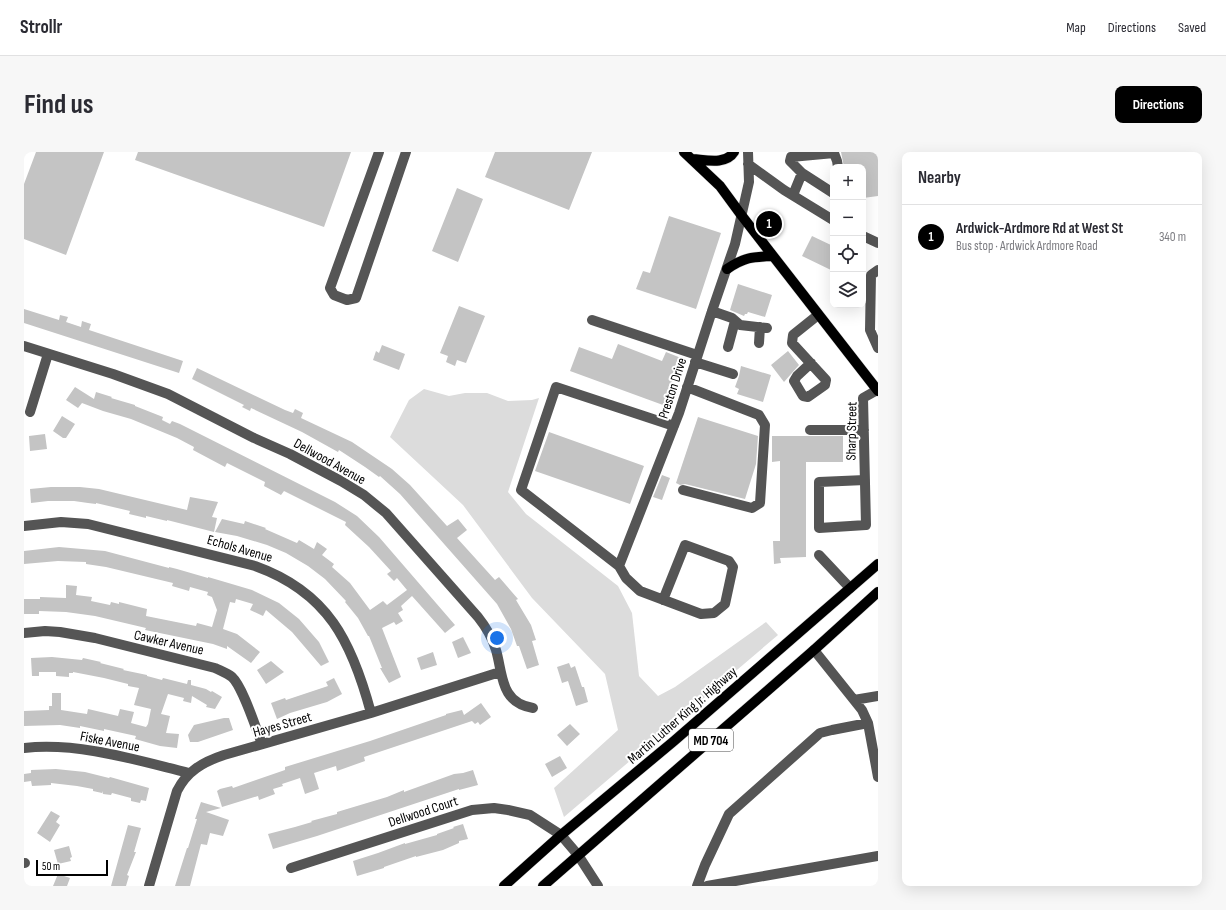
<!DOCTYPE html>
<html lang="en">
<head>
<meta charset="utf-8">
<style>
  :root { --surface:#fff; --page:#f7f7f7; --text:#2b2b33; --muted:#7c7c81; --line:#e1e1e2; --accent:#000 }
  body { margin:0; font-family:"Sofia Sans Condensed",sans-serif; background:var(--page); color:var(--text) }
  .controls { position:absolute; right:12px; top:12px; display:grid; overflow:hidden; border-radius:8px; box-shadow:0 4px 16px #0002 }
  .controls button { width:36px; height:36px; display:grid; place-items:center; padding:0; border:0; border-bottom:1px solid var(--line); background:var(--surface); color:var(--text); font:20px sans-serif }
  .scale { position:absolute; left:12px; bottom:10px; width:72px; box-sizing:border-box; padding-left:4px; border:2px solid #000; border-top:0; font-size:11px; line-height:14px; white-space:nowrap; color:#000; -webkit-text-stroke:3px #fff; paint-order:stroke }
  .you { position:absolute; left:473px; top:486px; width:14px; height:14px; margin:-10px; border:3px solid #fff; border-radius:50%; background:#1a73e8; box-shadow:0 0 0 6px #1a73e833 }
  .badge { display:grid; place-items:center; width:26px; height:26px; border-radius:50%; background:var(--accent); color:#fff; font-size:13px; font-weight:700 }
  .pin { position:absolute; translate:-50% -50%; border:2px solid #fff; box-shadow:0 1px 4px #0006 }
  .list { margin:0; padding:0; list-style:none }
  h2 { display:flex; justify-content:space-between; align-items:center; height:52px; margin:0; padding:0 16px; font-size:17px }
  h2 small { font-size:13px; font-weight:400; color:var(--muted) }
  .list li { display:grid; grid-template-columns:26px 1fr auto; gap:12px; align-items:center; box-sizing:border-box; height:64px; padding:0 16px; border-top:1px solid var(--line) }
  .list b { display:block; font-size:15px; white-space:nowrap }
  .list p { margin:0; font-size:13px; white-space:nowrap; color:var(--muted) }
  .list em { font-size:13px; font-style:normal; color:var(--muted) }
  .icon { flex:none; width:22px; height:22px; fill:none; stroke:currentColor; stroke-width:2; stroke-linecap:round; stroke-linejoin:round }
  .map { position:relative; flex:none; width:854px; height:734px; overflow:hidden; border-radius:8px }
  header { display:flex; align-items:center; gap:24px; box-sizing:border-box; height:56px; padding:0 20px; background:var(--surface); border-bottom:1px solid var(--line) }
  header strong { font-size:19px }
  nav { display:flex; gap:22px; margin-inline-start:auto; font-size:14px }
  .intro { display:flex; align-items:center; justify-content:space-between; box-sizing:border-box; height:96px; padding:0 24px }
  h1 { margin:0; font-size:28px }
  .button { padding:10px 18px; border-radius:8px; background:var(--accent); color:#fff; font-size:14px; font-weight:700 }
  main { display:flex; gap:24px; padding:0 24px }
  aside { flex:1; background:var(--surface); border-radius:8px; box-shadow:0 4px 16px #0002 }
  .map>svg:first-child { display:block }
</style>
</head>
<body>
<header>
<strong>Strollr</strong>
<nav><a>Map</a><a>Directions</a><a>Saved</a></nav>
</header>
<div class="intro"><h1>Find us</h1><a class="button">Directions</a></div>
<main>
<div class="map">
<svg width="854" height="734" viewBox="0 0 854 734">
  <rect width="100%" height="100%" fill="#fff"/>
  <path fill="#dcdcdc" d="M 400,237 L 425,244 L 441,241 L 463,241 L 484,249 L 508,248 L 515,246 L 484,340 L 502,362 L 594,434 L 608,461 L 615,524 L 634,544 L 651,535 L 742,470 L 754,483 L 540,665 L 530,636 L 594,578 L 581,522 L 508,446 L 439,353 L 366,285 L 385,248 Z"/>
  <path fill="#c4c4c4" d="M 12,0 L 80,0 L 42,103 L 0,87 L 0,32 Z
    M 114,0 L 327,0 L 300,75 L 111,8 Z
    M 471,0 L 568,0 L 545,58 L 461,25 Z
    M 817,0 L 854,0 L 854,44 L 839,46 L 839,15 L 820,15 Z
    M 433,36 L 459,47 L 434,110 L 408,99 Z
    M 645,64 L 697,81 L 672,157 L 612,137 L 619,119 L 626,121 Z
    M 788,84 L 809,94 L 809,119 L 778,104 Z
    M 714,132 L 748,143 L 741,165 L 724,160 L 723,162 L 721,162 L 720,164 L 706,158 Z
    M 435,154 L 461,164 L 442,211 L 433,208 L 431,214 L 422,210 L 424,204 L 416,201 Z
    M 0,157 L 35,168 L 36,163 L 44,165 L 42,170 L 57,175 L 58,169 L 67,172 L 65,178 L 159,209 L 155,221 L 0,171 Z
    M 594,192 L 638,209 L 642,200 L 657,206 L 639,253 L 546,219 L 555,195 L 588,207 Z
    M 358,193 L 381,202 L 375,218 L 349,208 L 352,199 L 355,201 Z
    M 764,199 L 775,213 L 760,230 L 747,213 Z
    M 717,214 L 747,223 L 739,250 L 713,242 L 715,237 L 711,235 L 715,224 Z
    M 173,216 L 261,258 L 269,261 L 271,257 L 279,261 L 277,266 L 328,290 L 368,317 L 386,333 L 423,374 L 434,367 L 443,378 L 433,386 L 471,428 L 475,425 L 494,447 L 492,448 L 507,473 L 512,488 L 508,489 L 515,513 L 503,517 L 495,494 L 493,494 L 487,477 L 473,452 L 376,342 L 356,324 L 355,325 L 341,315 L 315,298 L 314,300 L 278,280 L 227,256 L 226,259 L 218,255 L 220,253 L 168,227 Z
    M 51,235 L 70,247 L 72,240 L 88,245 L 87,246 L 111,253 L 111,254 L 139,265 L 138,268 L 146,272 L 148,269 L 156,272 L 311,350 L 333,364 L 355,385 L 431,473 L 421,481 L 388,444 L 377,454 L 379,458 L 374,461 L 379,469 L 372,473 L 370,470 L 358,476 L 377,525 L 365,531 L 356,516 L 358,516 L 345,484 L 344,484 L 334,466 L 321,450 L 322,449 L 301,427 L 284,414 L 262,401 L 243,393 L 213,384 L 191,380 L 198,367 L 220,372 L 221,369 L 242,376 L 241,377 L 273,391 L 275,388 L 290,397 L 293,390 L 303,397 L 298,403 L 310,412 L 308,415 L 326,431 L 346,458 L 359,449 L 363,453 L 383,438 L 373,426 L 370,429 L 363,422 L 367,419 L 345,395 L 321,373 L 322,370 L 260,339 L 257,343 L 240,334 L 241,330 L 203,311 L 201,315 L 169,298 L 170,295 L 153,286 L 107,267 L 79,259 L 58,251 L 54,256 L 42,248 Z
    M 38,264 L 51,272 L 42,286 L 39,286 L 29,279 Z
    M 674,265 L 734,284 L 732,312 L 721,347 L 661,332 L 656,333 L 652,331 Z
    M 525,280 L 620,314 L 606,352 L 511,319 Z
    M 21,282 L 23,297 L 6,299 L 5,284 Z
    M 748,284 L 819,284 L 819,310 L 782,310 L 782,405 L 756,406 L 757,411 L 750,412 L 749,389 L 756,389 L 756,399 L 756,309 L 748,310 Z
    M 638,323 L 646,326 L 638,348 L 629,345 Z
    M 27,335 L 56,335 L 75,337 L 163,358 L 166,345 L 194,350 L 188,365 L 193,366 L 190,380 L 143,368 L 143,369 L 122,364 L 122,366 L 105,362 L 106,359 L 72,351 L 72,352 L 64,351 L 50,349 L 24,349 L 7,351 L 6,337 Z
    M 35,395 L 81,399 L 145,416 L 145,415 L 153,417 L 184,426 L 184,425 L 201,430 L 228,438 L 255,451 L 275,467 L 295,490 L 305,510 L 297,514 L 268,480 L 242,458 L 239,464 L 226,458 L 229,452 L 212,447 L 211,451 L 206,450 L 199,477 L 213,482 L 236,500 L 227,511 L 203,494 L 203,497 L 189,492 L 121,478 L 122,476 L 71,464 L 42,460 L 15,459 L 15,462 L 0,462 L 0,447 L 16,447 L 16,445 L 42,446 L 42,433 L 53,434 L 52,443 L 68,445 L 67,449 L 86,453 L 87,450 L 95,452 L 95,450 L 123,457 L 122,464 L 172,474 L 173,471 L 188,475 L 193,458 L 188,445 L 183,443 L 184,440 L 166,435 L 165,439 L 148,434 L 149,431 L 82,415 L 62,412 L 62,410 L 34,409 L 0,412 L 0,399 Z
    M 439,485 L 447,501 L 434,506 L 428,490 Z
    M 409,500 L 413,513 L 397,518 L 393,506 Z
    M 28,505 L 58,508 L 59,506 L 77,510 L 76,511 L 100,517 L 99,518 L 123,523 L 123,524 L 138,528 L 139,526 L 163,532 L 164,528 L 167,528 L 167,533 L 182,537 L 187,540 L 188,539 L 198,545 L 191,557 L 182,555 L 183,553 L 168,544 L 167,551 L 159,549 L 160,546 L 144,542 L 137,562 L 146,564 L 142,581 L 155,582 L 153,596 L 136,594 L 111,587 L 112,584 L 80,577 L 80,579 L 56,574 L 56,576 L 36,573 L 0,574 L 0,559 L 25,558 L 25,554 L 28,554 L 28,541 L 37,541 L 37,558 L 63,562 L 64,557 L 94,564 L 96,557 L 110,560 L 107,571 L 122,575 L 124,572 L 127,557 L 110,553 L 115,536 L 104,534 L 104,532 L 80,526 L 49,520 L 49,521 L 45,521 L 45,525 L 32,524 L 32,520 L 15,520 L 15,524 L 8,524 L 7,506 Z
    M 247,509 L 260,520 L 242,532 L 233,518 Z
    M 545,511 L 547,516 L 551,514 L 558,535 L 560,535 L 564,550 L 552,554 L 544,529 L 538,531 L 533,515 Z
    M 310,526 L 318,542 L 303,550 L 266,561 L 253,567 L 247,551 L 261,546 L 262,548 L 304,534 L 302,530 Z
    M 457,551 L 467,565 L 456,573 L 454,570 L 451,572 L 448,569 L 340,605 L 341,609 L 313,619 L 312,614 L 290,621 L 295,637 L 281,642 L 276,626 L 258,632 L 259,634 L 249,637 L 251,642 L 235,648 L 234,644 L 198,655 L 193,639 L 196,637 L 208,634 L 209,636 L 232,628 L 261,618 L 261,615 L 346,589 L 422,563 L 422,562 L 438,558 L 440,563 Z
    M 200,566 L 205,566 L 209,578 L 174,590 L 166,590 L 164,583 L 170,573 Z
    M 546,572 L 556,582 L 543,594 L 533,583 Z
    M 536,604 L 543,616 L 528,625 L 521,612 Z
    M 32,617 L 61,620 L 85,626 L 86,625 L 125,636 L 122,649 L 117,648 L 116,651 L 107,649 L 107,646 L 88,641 L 87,643 L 79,642 L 78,639 L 78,641 L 69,639 L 69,637 L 53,634 L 27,631 L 27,633 L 8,634 L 7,629 L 0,630 L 0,622 L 7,621 L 7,618 Z
    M 449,618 L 454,633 L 435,638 L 435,637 L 293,684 L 249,697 L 244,682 L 271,675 L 288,670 L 287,669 L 313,662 L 313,660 L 363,645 L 380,638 L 380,640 L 430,622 L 439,621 Z
    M 177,650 L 197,656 L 182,660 L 205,668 L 199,684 L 186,681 L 183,693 L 177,692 L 166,734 L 151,734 L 163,696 L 164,696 L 173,667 L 171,667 Z
    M 27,659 L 36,664 L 32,670 L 36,673 L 26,690 L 13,681 Z
    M 439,672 L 444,687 L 435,689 L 435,691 L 419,698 L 392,705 L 392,704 L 360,715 L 360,716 L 333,724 L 329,709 L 354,701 L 381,691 L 381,692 L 413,683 L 413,682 L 430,676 L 429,675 Z
    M 104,673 L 117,676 L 110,700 L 112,700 L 103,723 L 105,724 L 102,734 L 87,734 Z
    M 45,694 L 48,705 L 46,706 L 47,709 L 34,712 L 30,698 Z
    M 34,722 L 46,726 L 43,734 L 29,734 Z"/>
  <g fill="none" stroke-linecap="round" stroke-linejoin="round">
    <g stroke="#dbdbdb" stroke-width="11">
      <path id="major" d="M 660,0 L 696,34 L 718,64 L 854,239
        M 669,7 C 682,8 702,13 710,0
        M 703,117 C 721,105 728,105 749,104
        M 480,734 L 537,683 L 650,589 L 854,412
        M 519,734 L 790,498 L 854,440"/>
    </g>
    <path stroke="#555" stroke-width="10" d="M 355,0 L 306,136 L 310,143 L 323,148 L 332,146 L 382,0
      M 724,12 L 760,38 L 809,68
      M 809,41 L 778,21 L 766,9 L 767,5 L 810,1 L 813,9 L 814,15
      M 769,43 L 778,21
      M 839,84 L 854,91
      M 854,118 L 847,123 L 846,178 L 854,196
      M 688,159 L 708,166 L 716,173 L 743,176
      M 568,168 L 673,203
      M 735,191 L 736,175
      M 0,194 L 89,222 L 144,242 L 230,286 L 266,302 L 317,329 L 340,343 L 362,361 L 454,465 C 462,475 468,485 472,498 C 479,522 476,551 509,556
      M 704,195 L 711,169
      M 671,210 L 709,222
      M 787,211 L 773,224 L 770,229 L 779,244 L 784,245 L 801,233 L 802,228 L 768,191 L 769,183 L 794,163
      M 6,260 L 24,202
      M 786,278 L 840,278
      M 841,328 L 795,330 L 795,376 L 842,373 L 839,246 L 853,238
      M 659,338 L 728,356 L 736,351 L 741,273 L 735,263 L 663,235
      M 0,374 L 37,370 L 64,372 L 231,414 C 304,440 328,490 347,561
      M 795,403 L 826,436
      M 595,414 L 655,261 L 688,159 L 711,92 L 725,30 L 724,0
      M 639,448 L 661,393 L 705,409 L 709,415 L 701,452 L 690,461 L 677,462 L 616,439 L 602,426 L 595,414 L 497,338 L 532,235 L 650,274
      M 0,481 L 21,479 L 36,480 L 71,486 L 191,516 C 197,519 203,521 208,525 C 219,535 232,577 238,592
      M 790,498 L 838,558 L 844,571 L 854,625
      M 830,548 L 854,544
      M 0,596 C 55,590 112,608 165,621
      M 0,711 L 1,711
      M 267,716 L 448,658 L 470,656 L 484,658 L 506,663 L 537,683 L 554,703 L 574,734
      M 125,734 L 153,639 C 163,619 179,610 200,603 L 347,561 L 476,520
      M 673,734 L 681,713 L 705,662 L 796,581 L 808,578 L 844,571
      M 683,734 L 854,704"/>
    <use href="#major" stroke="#000" stroke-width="10"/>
  </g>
  <g text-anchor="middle" stroke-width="4" stroke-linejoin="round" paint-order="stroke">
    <rect fill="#fff" stroke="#4c4c4c" stroke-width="1" x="665" y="577" width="44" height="22" rx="3"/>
    <g font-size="13" font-weight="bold" fill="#000">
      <text x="687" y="593">MD 704</text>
    </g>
    <g font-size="14" fill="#000" stroke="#fff">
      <text transform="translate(648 236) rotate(-72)" y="5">Preston Drive</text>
      <text transform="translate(827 279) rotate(-89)" y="5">Sharp Street</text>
      <text transform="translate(306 309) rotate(29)" y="5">Dellwood Avenue</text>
      <text transform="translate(216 396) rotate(16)" y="5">Echols Avenue</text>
      <text transform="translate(145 490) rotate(13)" y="5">Cawker Avenue</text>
      <text transform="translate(658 563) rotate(-41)" y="5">Martin Luther King Jr. Highway</text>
      <text transform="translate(258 572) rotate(-16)" y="5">Hayes Street</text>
      <text transform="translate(86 589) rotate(11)" y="5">Fiske Avenue</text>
      <text transform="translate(399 659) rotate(-18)" y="5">Dellwood Court</text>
    </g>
  </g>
</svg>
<div class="controls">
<button>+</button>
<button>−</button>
<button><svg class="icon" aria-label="locate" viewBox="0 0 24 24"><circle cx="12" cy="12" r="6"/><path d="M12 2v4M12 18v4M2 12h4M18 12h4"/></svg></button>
<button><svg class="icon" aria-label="layers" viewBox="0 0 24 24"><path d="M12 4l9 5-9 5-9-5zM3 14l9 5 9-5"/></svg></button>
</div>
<div class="scale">50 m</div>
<div class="you"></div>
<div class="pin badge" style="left:745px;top:72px">1</div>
</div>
<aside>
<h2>Nearby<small></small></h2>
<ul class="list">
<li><span class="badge">1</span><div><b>Ardwick-Ardmore Rd at West St</b><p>Bus stop · Ardwick Ardmore Road</p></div><em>340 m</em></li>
</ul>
</aside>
</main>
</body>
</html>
